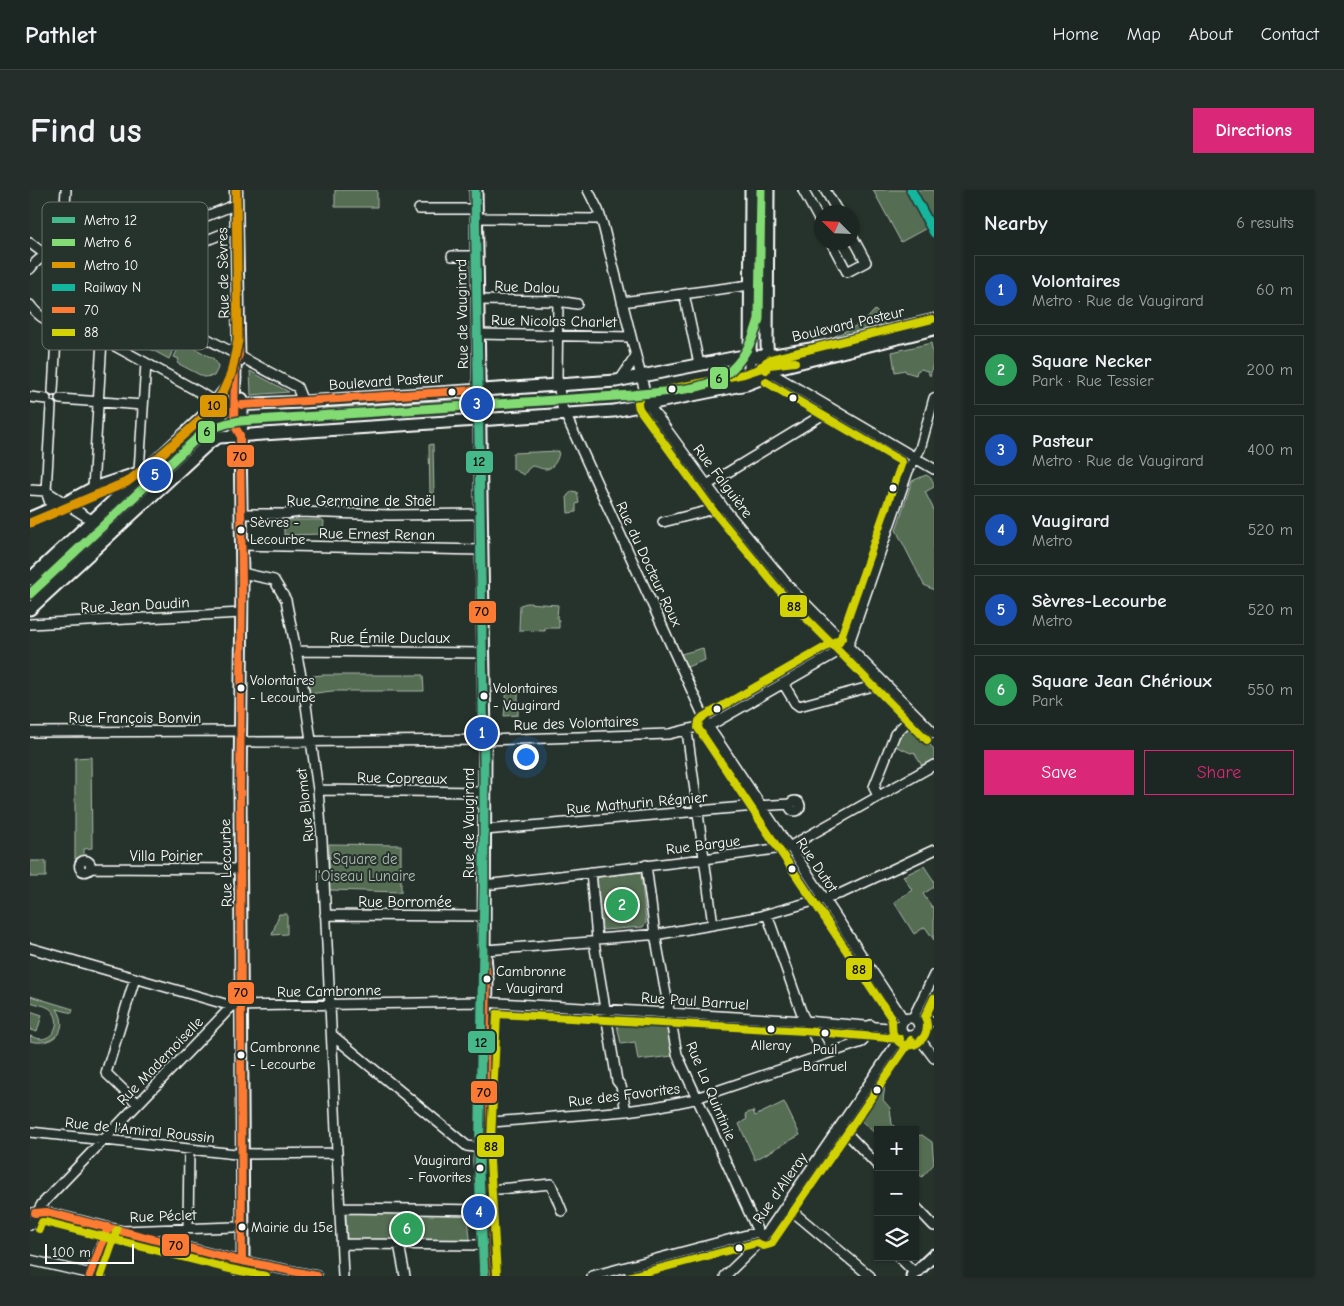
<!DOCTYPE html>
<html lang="en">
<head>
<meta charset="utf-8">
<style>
  :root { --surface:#1c2622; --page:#252e2a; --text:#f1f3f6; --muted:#a0a5a5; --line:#3a4340; --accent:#db2777 }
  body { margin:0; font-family:"Comic Neue",sans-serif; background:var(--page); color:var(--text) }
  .controls { position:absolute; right:15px; bottom:15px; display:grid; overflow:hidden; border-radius:0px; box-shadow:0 1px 4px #0004 }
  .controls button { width:45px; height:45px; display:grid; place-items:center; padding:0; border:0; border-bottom:1px solid var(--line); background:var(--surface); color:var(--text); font:25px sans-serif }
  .compass { position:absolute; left:784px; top:15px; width:45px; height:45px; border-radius:50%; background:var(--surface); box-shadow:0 1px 4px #0004; rotate:294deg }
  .scale { position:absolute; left:15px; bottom:12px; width:89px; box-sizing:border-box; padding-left:5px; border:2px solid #fff; border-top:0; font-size:14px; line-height:18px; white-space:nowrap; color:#fff; -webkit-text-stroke:4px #26332d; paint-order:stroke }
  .you { position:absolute; left:495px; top:566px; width:18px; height:18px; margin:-12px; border:4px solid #fff; border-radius:50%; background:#1a73e8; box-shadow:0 0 0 8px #1a73e833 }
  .badge { display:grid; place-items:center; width:32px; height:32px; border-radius:50%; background:var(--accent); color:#fff; font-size:16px; font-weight:700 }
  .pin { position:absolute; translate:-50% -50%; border:2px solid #fff; box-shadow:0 1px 5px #0006 }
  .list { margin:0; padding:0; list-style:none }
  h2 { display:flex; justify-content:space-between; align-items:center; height:65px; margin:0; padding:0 20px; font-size:21px }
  h2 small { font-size:16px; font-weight:400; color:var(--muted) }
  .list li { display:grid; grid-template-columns:32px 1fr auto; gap:15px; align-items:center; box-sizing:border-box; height:70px; margin:0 10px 10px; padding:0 10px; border:1px solid var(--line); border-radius:0px }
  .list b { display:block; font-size:19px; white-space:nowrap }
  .list p { margin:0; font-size:16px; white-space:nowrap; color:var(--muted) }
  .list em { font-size:16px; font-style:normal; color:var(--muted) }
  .actions { display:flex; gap:10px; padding:15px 20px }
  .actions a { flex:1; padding:11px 0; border:1px solid var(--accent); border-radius:0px; text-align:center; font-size:18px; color:var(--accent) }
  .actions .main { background:var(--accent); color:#fff }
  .icon { flex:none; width:28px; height:28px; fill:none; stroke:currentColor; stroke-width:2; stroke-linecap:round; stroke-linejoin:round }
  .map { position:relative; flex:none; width:904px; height:1086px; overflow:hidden; border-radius:0px }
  header { display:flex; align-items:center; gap:30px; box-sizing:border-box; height:70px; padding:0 25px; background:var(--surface); border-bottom:1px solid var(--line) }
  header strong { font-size:24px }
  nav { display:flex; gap:28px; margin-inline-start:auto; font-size:18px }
  .intro { display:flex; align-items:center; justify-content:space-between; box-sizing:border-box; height:120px; padding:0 30px }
  h1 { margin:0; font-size:35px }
  .button { padding:12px 22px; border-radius:0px; background:var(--accent); color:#fff; font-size:18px; font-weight:700 }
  main { display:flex; gap:30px; padding:0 30px }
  aside { flex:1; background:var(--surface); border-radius:0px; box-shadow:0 1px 4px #0004 }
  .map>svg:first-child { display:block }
</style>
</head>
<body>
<header>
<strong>Pathlet</strong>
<nav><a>Home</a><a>Map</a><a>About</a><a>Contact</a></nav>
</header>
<div class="intro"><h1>Find us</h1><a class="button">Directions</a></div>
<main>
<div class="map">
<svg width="904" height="1086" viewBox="0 0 904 1086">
  <rect width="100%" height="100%" fill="#26332d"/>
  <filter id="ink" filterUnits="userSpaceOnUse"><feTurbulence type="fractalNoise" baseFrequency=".02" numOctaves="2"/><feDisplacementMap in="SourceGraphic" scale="10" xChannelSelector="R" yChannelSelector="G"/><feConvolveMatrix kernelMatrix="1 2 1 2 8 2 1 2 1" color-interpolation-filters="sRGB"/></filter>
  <g filter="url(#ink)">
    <path fill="#546d53" stroke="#aab6a9" d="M 305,0 L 347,0 L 347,17 L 305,17 Z
      M 843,0 L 904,0 L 904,34 L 871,52 Z
      M 845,120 L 851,126 L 855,135 L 801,148 L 834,132 Z
      M 123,136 L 148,149 L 139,169 L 113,155 Z
      M 901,153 L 904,170 L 900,186 L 897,181 L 891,179 L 887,181 L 886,185 L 876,182 L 875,180 L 865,182 L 862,162 Z
      M 157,154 L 184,169 L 184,170 L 187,173 L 188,178 L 184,186 L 174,187 L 147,173 L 149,169 L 144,167 L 150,155 L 155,157 Z
      M 220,181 L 259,202 L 221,205 Z
      M 436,209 L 438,211 L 291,220 L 293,218 Z
      M 428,220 L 428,222 L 298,230 L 292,230 L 292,228 Z
      M 403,254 L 404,303 L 400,303 L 399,255 Z
      M 529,261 C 529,268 523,280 515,279 C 510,279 507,276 502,276 L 498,279 L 494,285 L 483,279 L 483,263 Z
      M 896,285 C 901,287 904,291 904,297 L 895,302 L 904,320 L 904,400 L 894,395 L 866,340 L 882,291 Z
      M 542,301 L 547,302 L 549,313 L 546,314 L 546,322 L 538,323 L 537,306 Z
      M 254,330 L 292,330 L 294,331 L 293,344 L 254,345 Z
      M 497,413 L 528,415 L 527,429 L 529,430 L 529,438 L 515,438 L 515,441 L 489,440 L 490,415 Z
      M 673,458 L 675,470 L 657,477 L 651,464 Z
      M 292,485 L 393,485 L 394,501 L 302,501 L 278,504 L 275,487 Z
      M 488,498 L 488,525 L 474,526 L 477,499 Z
      M 876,539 L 884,539 L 904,559 L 904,569 L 892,576 L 884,562 L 881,563 L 865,556 L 869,546 Z
      M 61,567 L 62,658 L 54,659 L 54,666 L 45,669 L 45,568 Z
      M 299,654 L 371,655 L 371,702 L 299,700 Z
      M 0,671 L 16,671 L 16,687 L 0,687 Z
      M 894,676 L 904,691 L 904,697 L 893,704 L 902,717 L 904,717 L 904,750 L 895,737 L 884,744 L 864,712 L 882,700 L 873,686 Z
      M 609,682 L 611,683 L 616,733 L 613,737 L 574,740 L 572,739 L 567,688 L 569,687 Z
      M 249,724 L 257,724 L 257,744 L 242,745 Z
      M 0,806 L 43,819 L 42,823 L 27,819 C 41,840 22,857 0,851 L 0,846 C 4,847 8,849 12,849 C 27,847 32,827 19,818 C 14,815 6,814 0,812 Z
      M 0,821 L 12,825 L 7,842 L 0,840 Z
      M 592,829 L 632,832 L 638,836 L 643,866 L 608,870 L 605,852 L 591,854 L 587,835 Z
      M 851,891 L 855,895 L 853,910 L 860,918 L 862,934 L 868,940 L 848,940 L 848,946 L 826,926 Z
      M 754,912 L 770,945 L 725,970 L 709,934 L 717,929 L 715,924 L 723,921 L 725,926 Z
      M 892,945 L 902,952 L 904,974 L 892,987 L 885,981 L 885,946 Z
      M 316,1022 L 436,1024 L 438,1026 L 440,1049 L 438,1051 L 317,1050 Z"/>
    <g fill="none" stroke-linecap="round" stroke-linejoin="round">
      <path stroke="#3c4742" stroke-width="9" stroke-dasharray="9 4.5" stroke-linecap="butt" d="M 458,1000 L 469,999"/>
      <g stroke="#fff" stroke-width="12">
        <path id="minor" d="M 558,0 L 568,20 L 573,35 L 618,214 L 693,317 L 761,399 L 904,543
          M 773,0 L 792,35
          M 795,0 L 808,22
          M 389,19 L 446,19
          M 446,28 L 570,29
          M 801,52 L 817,82 L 836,72 L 822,46
          M 0,53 L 16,65
          M 32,63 L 36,0
          M 422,66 L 446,66
          M 55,72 L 70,68 L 207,14
          M 0,79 C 8,68 19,61 33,63 C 102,72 42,172 0,115
          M 64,88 L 267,197 L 273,212
          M 67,89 L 77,90 L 207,38
          M 654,104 L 669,174
          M 447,110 L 528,111 L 547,114
          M 528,111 L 527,187 L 532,217 L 678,536 L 754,650 L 763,661 L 874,830
          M 592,112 L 720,95
          M 45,128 L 50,137 L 169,202 L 185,212
          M 447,144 L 600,147
          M 741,183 L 904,279
          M 590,190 L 606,166
          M 23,201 L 27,131
          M 0,207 L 16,209
          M 30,209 L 113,215
          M 21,216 L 16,301 L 22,319
          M 109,281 L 116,173
          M 677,295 L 802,219
          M 63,298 L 72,150
          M 0,300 L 16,301 L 63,331 L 87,338
          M 211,324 L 255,324 L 270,322 L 359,325 L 450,324
          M 633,332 L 693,317
          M 212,355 L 451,360
          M 212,383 L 244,390 L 256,410 L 274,501 L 288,600 L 292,650 L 313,1086
          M 0,434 L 212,423
          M 818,456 L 878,281 L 890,259 L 904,208
          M 266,461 L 453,463
          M 753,493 L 765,513 L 769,516 L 854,493
          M 657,541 L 683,735
          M 0,542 L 211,541
          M 211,552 L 455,550 L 639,544 L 684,533 L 818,456
          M 288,600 L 455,602
          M 848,607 L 844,597 L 865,544 L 885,524
          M760 616a5 5 0 1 1 10 0a5 5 0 1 1-10 0Z
          M 455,640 L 725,616 L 761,614
          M49.5 676a5.5 5.5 0 1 1 11 0a5.5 5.5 0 1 1-11 0Z
          M 616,675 L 625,744 L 647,864 L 728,1042
          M 60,678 L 212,679
          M 561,682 L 567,749
          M 454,695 L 674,669 L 759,657 L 904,575
          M 737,724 L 772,824 L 794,865
          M 295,725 L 454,726
          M 564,752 L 587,891 L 591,896 L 596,921
          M 0,758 L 202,816 L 450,812 L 775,831 L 871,839
          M 455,760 L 560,752 L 564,752 L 567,749 L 630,744 L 727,727 L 812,703 L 904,660
          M 105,788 L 76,883 L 108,914
          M871 837a9 9 0 1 1 18 0a9 9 0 1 1-18 0Z
          M 883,828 L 904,785
          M 888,834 L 904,831
          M 886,844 L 904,868
          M 302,845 L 437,956 L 450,958
          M 451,933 L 596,921 L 625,917 L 660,910 L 832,852 L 841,835
          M 810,936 L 848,976
          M 0,942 L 206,964 L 307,963
          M 469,999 L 521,994 L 532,1021
          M 756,1016 L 840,1086
          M 885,1016 L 904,1036
          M 310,1018 L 454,1020
          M 3,1023 L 16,1022 L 93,1041 L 204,1037
          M 0,1035 L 12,1014 L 202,816
          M 158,1038 L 159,960
          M 100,1043 L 202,1069 L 287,1086
          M 312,1054 L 456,1055
          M 369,1054 L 375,1086
          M 869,1067 L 885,1083
          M 0,1070 L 71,1086
          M 596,1077 L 605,1086
          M 60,1086 L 78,1037
          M 562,1086 L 728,1042 L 732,1045
          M 695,1086 L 726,1056 L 739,1040 L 873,844"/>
      </g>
      <g stroke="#fff" stroke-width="15">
        <path id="major" d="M 206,0 L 209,171
          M 446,0 L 455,550 L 454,754 L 457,789 L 455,888 L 450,971 L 457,1086
          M 721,0 L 720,178 L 723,184 L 731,189
          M 209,165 L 205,175 L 204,231 L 204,235 L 210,245 L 212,392 L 210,600 L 213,1064 L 211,1086
          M 743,179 L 904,139
          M 185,212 L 188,215 L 201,215 L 273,212 L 586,191 L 708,167 L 738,166 L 793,157 L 904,130
          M 210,245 L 212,235 L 212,209
          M 0,328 L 35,313 L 63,298 L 114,281
          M 0,389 L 176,224 L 205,188
          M 0,419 L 181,251 L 189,247 L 584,221 L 717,194 L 738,186 L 743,179 L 738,166 L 737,155 L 738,0
          M 882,1086 L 904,1065"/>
      </g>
      <use href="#minor" stroke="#26332d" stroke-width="9"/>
      <use href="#major" stroke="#26332d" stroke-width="11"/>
      <g stroke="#26332d" stroke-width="11">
        <path id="bus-1" d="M 206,0 L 209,165 L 205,175 L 204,235 L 210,245 L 212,392 L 210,600 L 212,1071
          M 448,200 L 455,550 L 454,754 L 457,789 L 455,888 L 450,971 L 457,1086
          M 212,215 L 448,200
          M 5,1023 L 16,1022 L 202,1069 L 287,1086
          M 60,1086 L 78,1037"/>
      </g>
      <g stroke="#26332d" stroke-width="11">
        <path id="bus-2" d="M 736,180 L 731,176 L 765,172
          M 736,192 L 872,272 L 809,453
          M 813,447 L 673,527 L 669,531 L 668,538 L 860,826 C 865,834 859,841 866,849 C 880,866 904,847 895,827 L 904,808
          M 897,550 L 753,405 L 685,323 L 610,220 C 606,213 608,208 615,204 L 714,184 L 732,178 L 736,172 L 741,169 L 902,129
          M 9,1039 L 12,1032 L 15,1032 L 200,1079 L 236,1086
          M 467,1085 L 460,971 L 467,824 L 774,841 L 870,849
          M 71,1086 L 87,1040
          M 601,1086 L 727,1053 L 734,1056 L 741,1054 L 881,850"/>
      </g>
      <use href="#bus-1" stroke="#ff7b33" stroke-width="8"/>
      <use href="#bus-2" stroke="#d2d200" stroke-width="8"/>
      <g stroke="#26332d" stroke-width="12">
        <path id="rail-1" d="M 881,0 L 904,43"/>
      </g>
      <use href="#rail-1" stroke="#13b59d" stroke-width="9"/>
      <g stroke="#26332d" stroke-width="12">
        <path id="metro-1" d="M 445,0 L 454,573 L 454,696 L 449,982 L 454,1086"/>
      </g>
      <g stroke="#26332d" stroke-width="12">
        <path id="metro-2" d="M 0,404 L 167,248 C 180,238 194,233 210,231 L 602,205 C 667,198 708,203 729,129 L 731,0"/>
      </g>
      <g stroke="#26332d" stroke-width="12">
        <path id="metro-3" d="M 0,333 L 97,292 L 124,271 L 168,232 L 184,215 L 193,202 L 201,184 L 208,151 L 206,0"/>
      </g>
      <use href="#metro-1" stroke="#46b98b" stroke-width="9"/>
      <use href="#metro-2" stroke="#82dc73" stroke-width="9"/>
      <use href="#metro-3" stroke="#dc9600" stroke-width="9"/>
    </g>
  </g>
  <g fill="#fff" stroke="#26332d" stroke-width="2">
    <circle cx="642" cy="199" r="4.5"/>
    <circle cx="422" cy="202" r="4.5"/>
    <circle cx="763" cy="208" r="4.5"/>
    <circle cx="863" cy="298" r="4.5"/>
    <circle cx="211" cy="340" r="4.5"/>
    <circle cx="211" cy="498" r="4.5"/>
    <circle cx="454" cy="506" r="4.5"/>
    <circle cx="687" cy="519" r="4.5"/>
    <circle cx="762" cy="679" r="4.5"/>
    <circle cx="457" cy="789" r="4.5"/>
    <circle cx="741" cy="839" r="4.5"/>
    <circle cx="795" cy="843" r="4.5"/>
    <circle cx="211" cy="865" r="4.5"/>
    <circle cx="847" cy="900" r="4.5"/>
    <circle cx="450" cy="978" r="4.5"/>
    <circle cx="212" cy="1037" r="4.5"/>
    <circle cx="709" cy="1058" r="4.5"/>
  </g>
  <g text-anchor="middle" stroke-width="4" stroke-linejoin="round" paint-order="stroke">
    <g font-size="14" fill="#fff" stroke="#26332d" text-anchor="start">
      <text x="220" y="337">Sèvres -<tspan x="220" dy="17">Lecourbe</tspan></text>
      <text x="220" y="495">Volontaires<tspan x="220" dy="17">- Lecourbe</tspan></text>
      <text x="463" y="503">Volontaires<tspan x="463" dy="17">- Vaugirard</tspan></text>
      <text x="466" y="786">Cambronne<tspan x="466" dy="17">- Vaugirard</tspan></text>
      <text x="741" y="860" text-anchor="middle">Alleray</text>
      <text x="220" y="862">Cambronne<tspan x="220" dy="17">- Lecourbe</tspan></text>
      <text x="795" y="864" text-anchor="middle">Paul<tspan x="795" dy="17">Barruel</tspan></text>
      <text x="441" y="975" text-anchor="end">Vaugirard<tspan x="441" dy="17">- Favorites</tspan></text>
      <text x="221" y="1042">Mairie du 15e</text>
    </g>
    <g font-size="15" fill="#fff" stroke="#26332d">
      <text transform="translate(193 83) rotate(-91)" y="5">Rue de Sèvres</text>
      <text transform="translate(497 97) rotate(2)" y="5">Rue Dalou</text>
      <text transform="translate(432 124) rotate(-91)" y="5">Rue de Vaugirard</text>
      <text transform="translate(524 131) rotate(1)" y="5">Rue Nicolas Charlet</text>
      <text transform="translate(818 134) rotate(-13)" y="5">Boulevard Pasteur</text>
      <text transform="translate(356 191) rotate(-4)" y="5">Boulevard Pasteur</text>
      <text transform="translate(693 291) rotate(53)" y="5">Rue Falguière</text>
      <text x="331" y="316">Rue Germaine de Staël</text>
      <text transform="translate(347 344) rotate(1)" y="5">Rue Ernest Renan</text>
      <text transform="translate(619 374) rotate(65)" y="5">Rue du Docteur Roux</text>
      <text transform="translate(105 415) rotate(-3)" y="5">Rue Jean Daudin</text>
      <text x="360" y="453">Rue Émile Duclaux</text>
      <text x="105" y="533">Rue François Bonvin</text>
      <text transform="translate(546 533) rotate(-2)" y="5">Rue des Volontaires</text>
      <text transform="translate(372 588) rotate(1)" y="5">Rue Copreaux</text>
      <text transform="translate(607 613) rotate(-5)" y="5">Rue Mathurin Régnier</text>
      <text transform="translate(275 615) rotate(-96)" y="5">Rue Blomet</text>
      <text transform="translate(439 633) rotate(-90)" y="5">Rue de Vaugirard</text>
      <text transform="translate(673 655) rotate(-7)" y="5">Rue Bargue</text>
      <text x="136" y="671">Villa Poirier</text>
      <text transform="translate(196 673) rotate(-91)" y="5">Rue Lecourbe</text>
      <text transform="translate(787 675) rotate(56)" y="5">Rue Dutot</text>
      <text x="375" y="717">Rue Borromée</text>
      <text transform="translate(299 801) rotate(-1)" y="5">Rue Cambronne</text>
      <text transform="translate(665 811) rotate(4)" y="5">Rue Paul Barruel</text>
      <text transform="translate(130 871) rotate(-46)" y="5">Rue Mademoiselle</text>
      <text transform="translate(681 901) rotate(67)" y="5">Rue La Quintinie</text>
      <text transform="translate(594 905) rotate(-7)" y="5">Rue des Favorites</text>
      <text transform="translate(110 940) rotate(6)" y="5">Rue de l'Amiral Roussin</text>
      <text transform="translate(750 998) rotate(-55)" y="5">Rue d'Alleray</text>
      <text transform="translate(133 1026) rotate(-2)" y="5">Rue Péclet</text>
    </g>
    <g font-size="15" fill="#b2bdb2" stroke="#26332d">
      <text x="335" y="674">Square de<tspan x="335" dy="17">l'Oiseau Lunaire</tspan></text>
    </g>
  </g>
  <rect x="12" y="12" width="166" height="148" rx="8" fill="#26332d" stroke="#67706c" stroke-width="1"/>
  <rect x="22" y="27" width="23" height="6" fill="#46b98b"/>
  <rect x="22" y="49" width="23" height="7" fill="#82dc73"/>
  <rect x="22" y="72" width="23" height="6" fill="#dc9600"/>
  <rect x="22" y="94" width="23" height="7" fill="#13b59d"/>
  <rect x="22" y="117" width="23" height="6" fill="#ff7b33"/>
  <rect x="22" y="139" width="23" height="7" fill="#d2d200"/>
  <g font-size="14" fill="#fff">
    <text x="54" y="35">Metro 12</text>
    <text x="54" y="57">Metro 6</text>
    <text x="54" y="80">Metro 10</text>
    <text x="54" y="102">Railway N</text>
    <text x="54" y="125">70</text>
    <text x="54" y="147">88</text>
  </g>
  <g stroke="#26332d" stroke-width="2">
    <rect x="679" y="176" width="20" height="24" rx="5" fill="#82dc73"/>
    <rect x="169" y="204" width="29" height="24" rx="5" fill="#dc9600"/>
    <rect x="167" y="230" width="19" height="24" rx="5" fill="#82dc73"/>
    <rect x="196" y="254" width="29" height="24" rx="5" fill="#ff7b33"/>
    <rect x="435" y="260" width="29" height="24" rx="5" fill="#46b98b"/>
    <rect x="749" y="404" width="29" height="24" rx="5" fill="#d2d200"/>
    <rect x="438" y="410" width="29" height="24" rx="5" fill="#ff7b33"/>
    <rect x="815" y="767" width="28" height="24" rx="5" fill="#d2d200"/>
    <rect x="197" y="791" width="28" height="24" rx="5" fill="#ff7b33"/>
    <rect x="437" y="840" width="29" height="24" rx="5" fill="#46b98b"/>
    <rect x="440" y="890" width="28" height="24" rx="5" fill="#ff7b33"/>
    <rect x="446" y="944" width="29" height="24" rx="5" fill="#d2d200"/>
    <rect x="131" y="1043" width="29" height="24" rx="5" fill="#ff7b33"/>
  </g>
  <g font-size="14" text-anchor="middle" font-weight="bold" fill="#111">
    <text x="689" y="193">6</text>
    <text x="184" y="220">10</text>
    <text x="177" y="246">6</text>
    <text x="210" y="271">70</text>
    <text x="449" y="276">12</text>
    <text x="764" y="421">88</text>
    <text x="452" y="426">70</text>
    <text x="829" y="784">88</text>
    <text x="211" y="807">70</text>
    <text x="451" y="857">12</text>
    <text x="454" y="907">70</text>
    <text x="461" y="961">88</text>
    <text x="146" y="1060">70</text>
  </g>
</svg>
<div class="controls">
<button>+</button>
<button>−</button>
<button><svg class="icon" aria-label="layers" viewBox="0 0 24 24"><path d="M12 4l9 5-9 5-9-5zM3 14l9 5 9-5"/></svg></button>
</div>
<svg class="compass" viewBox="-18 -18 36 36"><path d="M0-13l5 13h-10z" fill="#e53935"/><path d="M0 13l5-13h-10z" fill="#a0a5a5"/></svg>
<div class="scale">100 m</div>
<div class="you"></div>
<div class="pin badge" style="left:452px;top:543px;background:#1a4fb4">1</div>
<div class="pin badge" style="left:592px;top:715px;background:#2e9e5b">2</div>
<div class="pin badge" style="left:447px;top:214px;background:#1a4fb4">3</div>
<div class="pin badge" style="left:449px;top:1022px;background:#1a4fb4">4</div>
<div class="pin badge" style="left:125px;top:285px;background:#1a4fb4">5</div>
<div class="pin badge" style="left:377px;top:1039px;background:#2e9e5b">6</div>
</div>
<aside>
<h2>Nearby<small>6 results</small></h2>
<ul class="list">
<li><span class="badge" style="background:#1a4fb4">1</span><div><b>Volontaires</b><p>Metro · Rue de Vaugirard</p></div><em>60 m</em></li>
<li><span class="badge" style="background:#2e9e5b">2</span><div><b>Square Necker</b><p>Park · Rue Tessier</p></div><em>200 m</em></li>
<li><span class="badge" style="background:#1a4fb4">3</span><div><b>Pasteur</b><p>Metro · Rue de Vaugirard</p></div><em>400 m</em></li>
<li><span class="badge" style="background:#1a4fb4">4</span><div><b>Vaugirard</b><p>Metro</p></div><em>520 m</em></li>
<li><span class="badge" style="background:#1a4fb4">5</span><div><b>Sèvres-Lecourbe</b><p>Metro</p></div><em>520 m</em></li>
<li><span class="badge" style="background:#2e9e5b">6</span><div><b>Square Jean Chérioux</b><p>Park</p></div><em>550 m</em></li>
</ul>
<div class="actions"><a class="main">Save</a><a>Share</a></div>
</aside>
</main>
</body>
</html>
